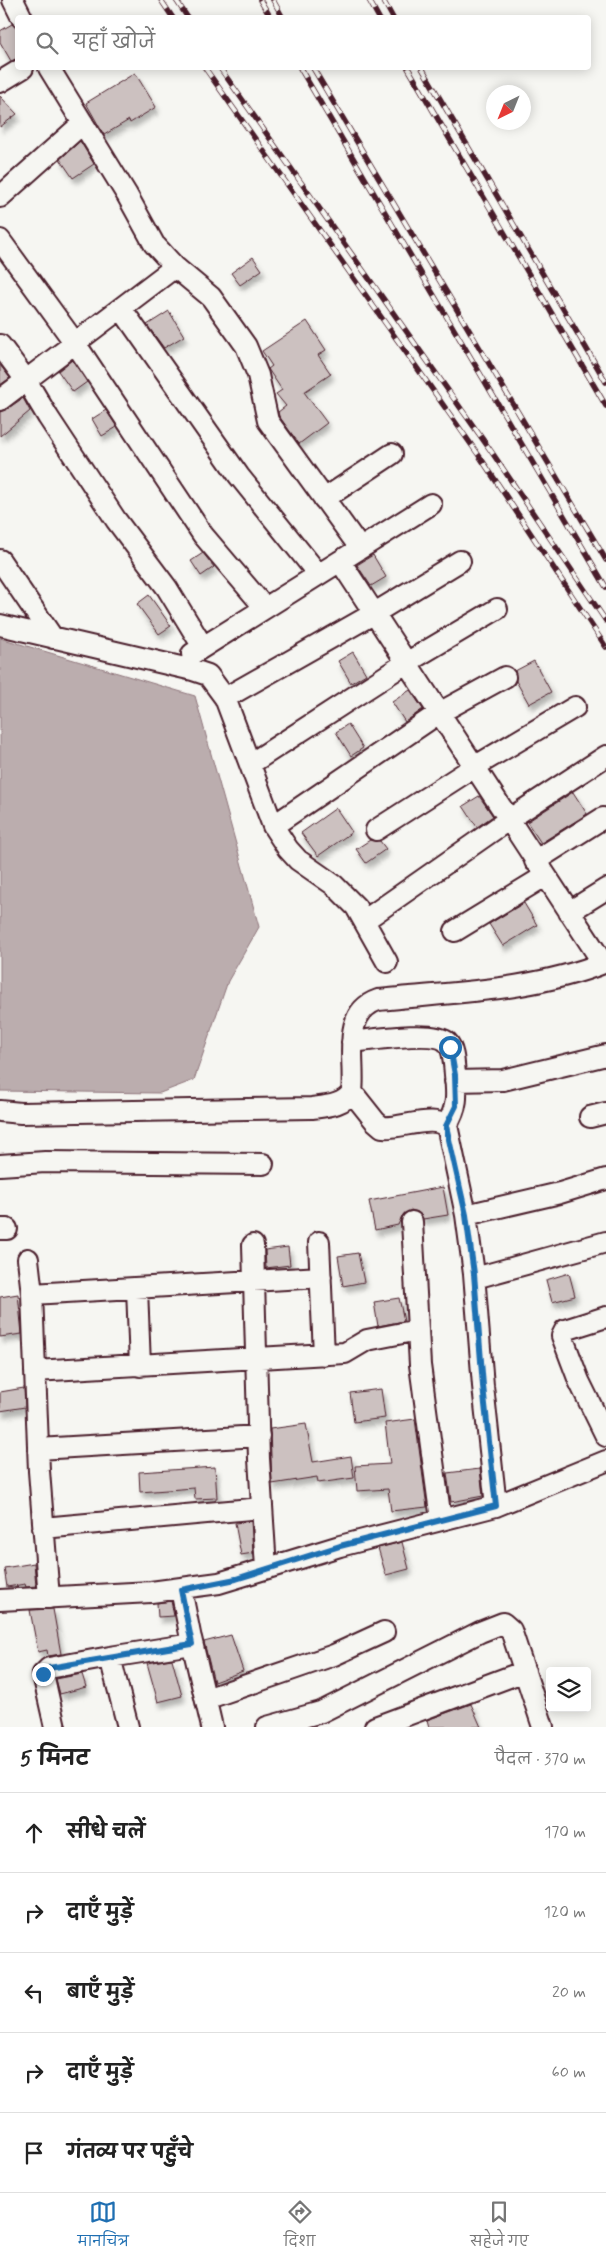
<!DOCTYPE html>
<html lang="hi">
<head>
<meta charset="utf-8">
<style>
  :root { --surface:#fff; --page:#f6f6f6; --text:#222; --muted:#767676; --line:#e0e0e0; --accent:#1f6fb2 }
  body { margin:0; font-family:Mynerve,"Playpen Sans Deva",sans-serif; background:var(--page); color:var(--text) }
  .controls { position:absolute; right:15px; bottom:15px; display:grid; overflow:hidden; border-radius:5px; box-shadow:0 2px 12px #0003 }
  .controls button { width:45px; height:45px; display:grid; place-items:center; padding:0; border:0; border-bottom:1px solid var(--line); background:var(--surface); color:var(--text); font:25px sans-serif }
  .compass { position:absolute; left:486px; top:85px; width:45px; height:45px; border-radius:50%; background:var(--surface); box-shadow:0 2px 12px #0003; rotate:223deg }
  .stop { position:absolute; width:15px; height:15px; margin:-11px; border:4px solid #1f6fb2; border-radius:50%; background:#fff }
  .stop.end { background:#1f6fb2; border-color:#fff; box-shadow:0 1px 5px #0008 }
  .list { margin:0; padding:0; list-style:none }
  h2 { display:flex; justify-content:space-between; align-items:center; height:65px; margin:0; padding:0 20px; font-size:21px }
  h2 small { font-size:16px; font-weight:400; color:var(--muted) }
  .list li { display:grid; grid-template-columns:32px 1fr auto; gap:15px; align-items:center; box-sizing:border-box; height:80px; padding:0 20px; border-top:1px solid var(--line) }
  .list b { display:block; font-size:19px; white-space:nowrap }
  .list em { font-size:16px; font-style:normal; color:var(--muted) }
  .icon { flex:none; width:28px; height:28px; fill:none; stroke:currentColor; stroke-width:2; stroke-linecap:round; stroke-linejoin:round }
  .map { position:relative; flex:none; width:606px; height:1727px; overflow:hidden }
  .search { position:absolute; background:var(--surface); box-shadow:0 2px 12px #0003; left:15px; right:15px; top:15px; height:55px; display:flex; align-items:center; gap:12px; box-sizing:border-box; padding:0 18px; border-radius:5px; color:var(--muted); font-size:19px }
  .sheet { height:465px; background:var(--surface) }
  nav { display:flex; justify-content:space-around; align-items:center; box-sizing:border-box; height:70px; border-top:1px solid var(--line); background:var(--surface); font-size:14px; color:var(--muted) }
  nav a { display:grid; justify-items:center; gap:2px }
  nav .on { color:var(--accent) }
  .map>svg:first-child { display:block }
</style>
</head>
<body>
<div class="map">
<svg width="606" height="1727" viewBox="0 0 606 1727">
  <defs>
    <filter id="shadow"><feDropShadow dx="3" dy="5.5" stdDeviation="2.5" flood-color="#0004"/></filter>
  </defs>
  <rect width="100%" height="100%" fill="#f6f6f2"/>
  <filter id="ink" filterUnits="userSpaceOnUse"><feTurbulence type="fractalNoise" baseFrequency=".02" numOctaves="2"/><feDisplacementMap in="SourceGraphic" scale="10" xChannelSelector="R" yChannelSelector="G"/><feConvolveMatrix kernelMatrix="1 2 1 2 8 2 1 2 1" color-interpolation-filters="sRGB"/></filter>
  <g filter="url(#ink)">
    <path fill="#bbadae" stroke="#8e747a" d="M 0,638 L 195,696 L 259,927 L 228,981 L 194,1080 L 160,1093 L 0,1091 Z"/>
    <path fill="#ccc1c0" stroke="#4a1f2b" filter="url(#shadow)" d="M 12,24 L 18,29 L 18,58 L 11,61 L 0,42 L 0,31 Z
      M 135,73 L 156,107 L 130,123 L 129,120 L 104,135 L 86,103 Z
      M 0,96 L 17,114 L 0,127 Z
      M 80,141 L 94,164 L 73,178 L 60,159 Z
      M 253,257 L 262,270 L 240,285 L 231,273 Z
      M 169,311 L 184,336 L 164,348 L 147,325 Z
      M 307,321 L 326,350 L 318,355 L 331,374 L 304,392 L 327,423 L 299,444 L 279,416 L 278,412 L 286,406 L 276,394 L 282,390 L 268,369 L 272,366 L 262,351 Z
      M 72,360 L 87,382 L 73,392 L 58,371 Z
      M 0,365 L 10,378 L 0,385 Z
      M 23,398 L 30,411 L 0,436 L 0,412 L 7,409 Z
      M 106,410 L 117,427 L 102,436 L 92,419 Z
      M 203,553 L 214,567 L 201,576 L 191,561 Z
      M 373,555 L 386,577 L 371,586 L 357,565 Z
      M 149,595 L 171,626 L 159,634 L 137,604 Z
      M 353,652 L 366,674 L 351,683 L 338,661 Z
      M 534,661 L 551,692 L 529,704 L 516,681 L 515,671 Z
      M 410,690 L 423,709 L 405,722 L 392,702 Z
      M 348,724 L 363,748 L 351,756 L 336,732 Z
      M 573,792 L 587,814 L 541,843 L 527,822 Z
      M 479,796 L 493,816 L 477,827 L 463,806 Z
      M 336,808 L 352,832 L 318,856 L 301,833 Z
      M 370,840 L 380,841 L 386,849 L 366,863 L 356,849 Z
      M 524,903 L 537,925 L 503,946 L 489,924 Z
      M 443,1187 L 448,1215 L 423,1219 L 418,1212 L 411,1210 L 402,1216 L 398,1225 L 375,1230 L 369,1201 Z
      M 288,1247 L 290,1265 L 266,1268 L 265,1250 Z
      M 358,1253 L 364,1282 L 343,1286 L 338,1256 Z
      M 569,1273 L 575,1296 L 552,1302 L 546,1280 Z
      M 18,1294 L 22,1334 L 0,1337 L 0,1297 Z
      M 399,1298 L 404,1321 L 378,1326 L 374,1302 Z
      M 24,1388 L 25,1407 L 0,1411 L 0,1392 Z
      M 381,1389 L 385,1418 L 354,1422 L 350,1393 Z
      M 415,1419 L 427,1507 L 391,1511 L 388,1489 L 357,1491 L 355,1466 L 390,1464 L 385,1423 Z
      M 306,1424 L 313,1462 L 351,1456 L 354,1478 L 318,1483 L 317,1477 L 272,1484 L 270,1429 Z
      M 215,1467 L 217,1498 L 195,1499 L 194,1488 L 140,1492 L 139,1472 Z
      M 480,1469 L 483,1496 L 451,1502 L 447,1473 Z
      M 251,1521 L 253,1553 L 241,1555 L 235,1523 Z
      M 402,1542 L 409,1569 L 386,1575 L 378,1548 Z
      M 34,1563 L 36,1586 L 26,1587 L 25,1584 L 7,1587 L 4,1568 Z
      M 171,1601 L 174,1616 L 158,1617 L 157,1603 Z
      M 53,1609 L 61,1654 L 48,1656 L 47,1650 L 38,1652 L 30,1610 Z
      M 231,1635 L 243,1671 L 214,1682 L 204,1642 Z
      M 172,1659 L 182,1696 L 158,1702 L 147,1663 Z
      M 82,1674 L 86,1687 L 60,1694 L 56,1679 Z
      M 471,1704 L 481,1727 L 429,1727 L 427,1720 Z"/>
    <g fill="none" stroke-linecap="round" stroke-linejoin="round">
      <g stroke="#4a1f2b" stroke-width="24">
        <path id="minor" d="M 13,0 L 22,18
          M 49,68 L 127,195 L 154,244 L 175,267 L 211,297 L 246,346 L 258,375 L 268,421 L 360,548
          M 0,82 L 23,68
          M 0,197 L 83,123
          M 0,240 L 75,343 L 203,535 L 265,608
          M 121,308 L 239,476 L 318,574
          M 0,345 L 26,380 L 48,417 L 116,520 L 167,588 L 203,647
          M 0,400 L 175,267
          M 324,499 L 392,454
          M 0,560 L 53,638
          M 340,561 L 603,963
          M 0,625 L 193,670 L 208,675 L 225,698 L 273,826 L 288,849 L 298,860 L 334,885 L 356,907 L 387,962
          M 192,654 L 431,504
          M 225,698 L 373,614 L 460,561
          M 250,764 L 406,663 L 497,609
          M 273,826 L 439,713 L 505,677
          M 376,830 L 474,767 L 575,707
          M 535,861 L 603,818
          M 569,912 L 606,889
          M 365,920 L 508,820 L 606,756
          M 455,931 L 545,876
          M 352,1042 C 371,1040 435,1030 447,1042 C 454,1049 454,1065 455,1075 C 457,1096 458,1107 446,1126
          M 455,1081 L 503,1080 L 606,1055
          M 352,1092 L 375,1121 L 382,1127 C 399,1130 439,1111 448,1130 L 466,1215 L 474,1274 L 483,1386 L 496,1506
          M 0,1111 L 21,1113 L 312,1108 C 327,1106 344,1105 352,1092 C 356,1061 340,1013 378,1000 C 454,992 534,991 606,962
          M 590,1117 L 606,1113
          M 0,1165 L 45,1162 L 263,1164
          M 466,1215 L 560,1193 L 606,1179
          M 412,1222 L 420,1365 L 441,1520
          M 0,1229 L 7,1229
          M 319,1242 L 324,1355
          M 253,1245 L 259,1459 L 266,1568
          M 28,1259 L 32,1294 L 39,1471 L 49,1598
          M 475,1278 L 606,1242
          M 137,1288 L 140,1366
          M 32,1294 L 321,1277
          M 606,1317 L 565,1330 L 562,1336 L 579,1381 L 606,1436
          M 35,1371 L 345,1353 L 367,1340 L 418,1330
          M 38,1449 L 259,1436
          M 43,1528 L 262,1508
          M 0,1600 L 151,1592 L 219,1583 L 340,1546 L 496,1506 L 606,1461
          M 191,1638 L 212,1727
          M 206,1699 L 334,1655 L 384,1632
          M 55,1727 L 43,1674 L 49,1668 L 110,1657
          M 128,1727 L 110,1657 L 192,1644 L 181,1589
          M 267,1727 L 321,1712 L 480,1632 L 503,1623 L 511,1630 L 543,1727
          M 375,1727 L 525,1671"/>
      </g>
      <use href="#minor" stroke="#f6f6f2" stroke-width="20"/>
      <g stroke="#4a1f2b" stroke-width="5.5">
        <path id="rail" d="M 161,0 L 173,18
          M 176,0 L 188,18
          M 260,0 L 271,18
          M 273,0 L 283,18
          M 369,0 L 379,18
          M 383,0 L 393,18
          M 205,68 L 480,457 L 606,647
          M 220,68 L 491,451 L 606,621
          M 300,68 L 606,587
          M 313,68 L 606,560
          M 408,68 L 606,406
          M 422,68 L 606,382"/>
      </g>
      <use href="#rail" stroke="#f6f6f2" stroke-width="4" stroke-dasharray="11" stroke-linecap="butt"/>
    </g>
  </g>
  <g fill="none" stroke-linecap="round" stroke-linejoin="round" filter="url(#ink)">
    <path stroke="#1f6fb2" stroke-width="6" d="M 43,1674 L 49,1668 L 192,1644 L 181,1590 L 236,1579 L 340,1546 L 496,1506 L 483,1386 L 474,1274 L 466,1215 L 446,1126 L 456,1106 L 455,1075 L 450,1047"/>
  </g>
</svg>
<div class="controls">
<button><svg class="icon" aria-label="layers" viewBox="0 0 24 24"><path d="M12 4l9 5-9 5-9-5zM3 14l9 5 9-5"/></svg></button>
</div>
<svg class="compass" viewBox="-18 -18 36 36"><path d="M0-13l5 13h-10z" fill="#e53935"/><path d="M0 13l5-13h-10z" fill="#767676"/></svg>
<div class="stop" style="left:450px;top:1047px"></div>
<div class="stop end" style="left:43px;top:1674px"></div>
<div class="search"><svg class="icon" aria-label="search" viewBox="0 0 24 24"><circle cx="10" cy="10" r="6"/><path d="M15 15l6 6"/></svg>यहाँ खोजें</div>
</div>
<section class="sheet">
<h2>5 मिनट<small>पैदल · 370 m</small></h2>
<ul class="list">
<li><svg class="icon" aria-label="ahead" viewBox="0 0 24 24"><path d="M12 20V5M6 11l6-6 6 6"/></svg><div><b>सीधे चलें</b></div><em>170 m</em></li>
<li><svg class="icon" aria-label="right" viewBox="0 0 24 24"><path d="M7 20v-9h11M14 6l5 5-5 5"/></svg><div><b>दाएँ मुड़ें</b></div><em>120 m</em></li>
<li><svg class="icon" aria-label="left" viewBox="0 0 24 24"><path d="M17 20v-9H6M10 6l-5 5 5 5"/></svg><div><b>बाएँ मुड़ें</b></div><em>20 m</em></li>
<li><svg class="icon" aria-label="right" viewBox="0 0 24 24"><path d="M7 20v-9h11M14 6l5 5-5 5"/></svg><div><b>दाएँ मुड़ें</b></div><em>60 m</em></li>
<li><svg class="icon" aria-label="arrive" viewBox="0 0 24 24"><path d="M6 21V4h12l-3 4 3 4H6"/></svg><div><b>गंतव्य पर पहुँचे</b></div></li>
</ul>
</section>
<nav>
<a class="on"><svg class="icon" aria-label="map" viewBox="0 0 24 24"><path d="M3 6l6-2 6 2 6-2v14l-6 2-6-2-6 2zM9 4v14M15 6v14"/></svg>मानचित्र</a>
<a><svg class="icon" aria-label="directions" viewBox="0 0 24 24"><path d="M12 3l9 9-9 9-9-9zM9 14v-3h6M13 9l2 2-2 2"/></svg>दिशा</a>
<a><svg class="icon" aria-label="saved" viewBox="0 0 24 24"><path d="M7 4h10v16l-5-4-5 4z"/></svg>सहेजे गए</a>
</nav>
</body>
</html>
